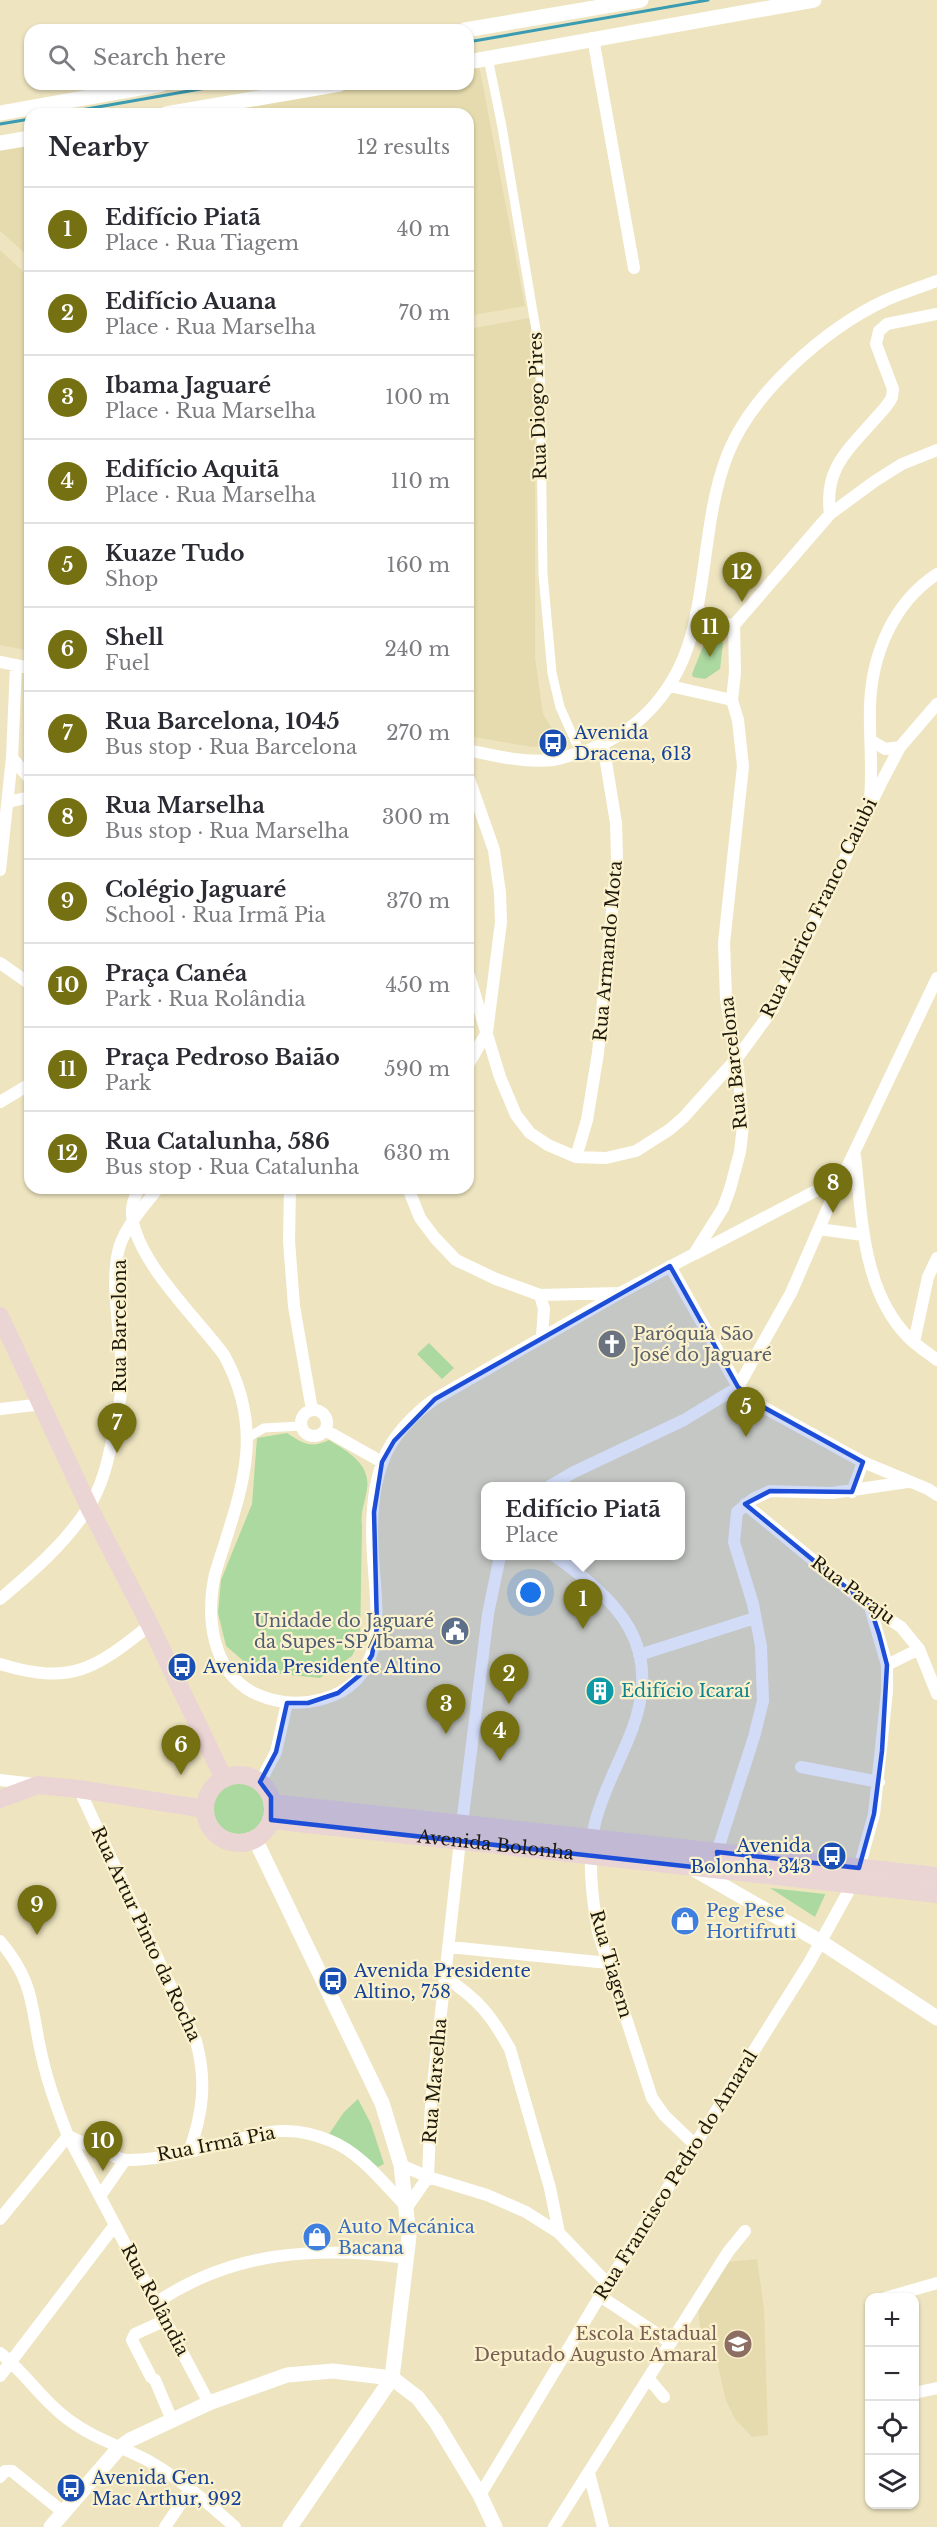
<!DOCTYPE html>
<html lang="en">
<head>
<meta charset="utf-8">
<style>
  :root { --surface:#fff; --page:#f7f7f7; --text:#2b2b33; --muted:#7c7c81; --line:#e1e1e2; --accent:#757011 }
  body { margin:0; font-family:"Libre Baskerville",serif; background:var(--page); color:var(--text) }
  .controls { position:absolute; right:18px; bottom:18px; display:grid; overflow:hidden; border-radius:12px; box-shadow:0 2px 4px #0004 }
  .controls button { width:54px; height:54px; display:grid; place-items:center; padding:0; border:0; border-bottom:2px solid var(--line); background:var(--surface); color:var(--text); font:30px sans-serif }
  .you { position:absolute; left:531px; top:1593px; width:21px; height:21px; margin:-15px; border:4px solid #fff; border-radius:50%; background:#1a73e8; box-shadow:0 0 0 9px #1a73e833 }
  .badge { display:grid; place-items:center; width:39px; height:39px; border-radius:50%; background:var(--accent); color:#fff; font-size:20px; font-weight:700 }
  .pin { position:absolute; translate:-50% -50px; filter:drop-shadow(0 2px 3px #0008) }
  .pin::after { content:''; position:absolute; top:32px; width:21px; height:18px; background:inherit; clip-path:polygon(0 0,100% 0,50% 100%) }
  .popup { position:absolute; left:481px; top:1482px; width:204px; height:78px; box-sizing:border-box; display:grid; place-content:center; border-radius:12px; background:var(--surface); filter:drop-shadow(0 2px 4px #0005); font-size:20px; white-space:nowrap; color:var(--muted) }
  .popup b { font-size:22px; color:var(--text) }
  .popup::after { content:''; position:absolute; left:50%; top:100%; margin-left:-12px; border:12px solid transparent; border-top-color:var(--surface) }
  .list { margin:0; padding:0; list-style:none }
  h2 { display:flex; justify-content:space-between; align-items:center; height:78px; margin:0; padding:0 24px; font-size:26px }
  h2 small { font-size:20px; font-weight:400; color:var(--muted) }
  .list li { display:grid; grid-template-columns:39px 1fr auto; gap:18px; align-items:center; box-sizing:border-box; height:84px; padding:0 24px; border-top:2px solid var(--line) }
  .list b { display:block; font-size:22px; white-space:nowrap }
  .list p { margin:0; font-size:20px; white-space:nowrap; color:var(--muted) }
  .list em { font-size:20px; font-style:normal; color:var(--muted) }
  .icon { flex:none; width:33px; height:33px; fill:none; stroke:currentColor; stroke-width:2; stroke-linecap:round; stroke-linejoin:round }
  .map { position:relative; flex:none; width:937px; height:2527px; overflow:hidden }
  .search { position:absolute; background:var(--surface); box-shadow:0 2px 4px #0004; left:24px; top:24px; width:450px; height:66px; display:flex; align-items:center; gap:15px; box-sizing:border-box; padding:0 21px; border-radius:18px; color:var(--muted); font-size:22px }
  .panel { position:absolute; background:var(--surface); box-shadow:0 2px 4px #0004; left:24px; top:108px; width:450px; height:1086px; border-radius:18px }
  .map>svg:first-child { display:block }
</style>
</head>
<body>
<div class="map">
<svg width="937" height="2527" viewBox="0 0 937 2527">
  <rect width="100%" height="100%" fill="#eee5c0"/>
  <path fill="#e5dbae" d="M 479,65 L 525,306 L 468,316 L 468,114 L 197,114 L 369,84 L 468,84 L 468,67 Z
    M 30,143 L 30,258 L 0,231 L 0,148 Z
    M 0,250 L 30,278 L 30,651 L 0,645 Z
    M 529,318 L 535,344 L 535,658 L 543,714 L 562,745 L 532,747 L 468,736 L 468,329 Z
    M 757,2259 L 764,2309 L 768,2435 L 752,2437 L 735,2419 L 726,2401 L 715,2353 L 700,2327 L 698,2307 L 726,2262 Z"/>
  <path fill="#acd99f" d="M 708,634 L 719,638 L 723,643 L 720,669 L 705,679 L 693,677 L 692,674 Z
    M 429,1343 L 454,1368 L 442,1379 L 417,1354 Z
    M 287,1433 C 302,1443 311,1449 329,1440 C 347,1451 371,1464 367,1489 C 365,1503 360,1512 362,1526 L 360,1640 L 352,1656 L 320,1678 L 281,1674 L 247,1664 L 226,1646 L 218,1613 L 221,1580 L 252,1504 L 257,1438 Z
    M213 1808a26 26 0 1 1 52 0a26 26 0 1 1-52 0Z
    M 770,1888 L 825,1894 L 825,1895 L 815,1917 Z
    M 358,2099 L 371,2124 L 384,2164 L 378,2167 L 340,2139 L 329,2134 L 344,2112 Z"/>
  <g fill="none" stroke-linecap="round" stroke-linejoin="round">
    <path stroke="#3b9bb1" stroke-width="3" d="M 468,42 L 708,0
      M 58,114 L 229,84
      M 0,124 L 30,119"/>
    <path stroke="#fff" stroke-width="9" d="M 488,58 L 502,127 L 540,354 L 543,574 L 552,673 L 560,707 L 580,752
      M 247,1438 L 264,1428 L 300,1426"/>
    <path stroke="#fff" stroke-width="12" d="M 593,38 L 634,268
      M 830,514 C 824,469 847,451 875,419 C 881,412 888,406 892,397 L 893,389 L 876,344 L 879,331 L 887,324 L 937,314
      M 696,613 L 715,622 L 734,625
      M 734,625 L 830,514 L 875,481 L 902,464 L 937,450
      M 0,662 L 30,668
      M 670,686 L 732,700 L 735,672 L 734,625
      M 872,741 L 885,749 L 900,747
      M 468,750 C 495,756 525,763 553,760 C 565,758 577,753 588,750 C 643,730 679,686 693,629 C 707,572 706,511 727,456 C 751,393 826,328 886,300 C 902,293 920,287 937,281
      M 12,758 L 30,779
      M 468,776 L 494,850 L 500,893 L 501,922 L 487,1032 L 468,1065
      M 870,798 C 873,767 869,736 870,705 C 872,654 893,603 937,574
      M 8,802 L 30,797
      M 0,870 L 12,758 L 16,666
      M 0,963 L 30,984
      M 468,972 L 500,1077 L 516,1115 L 530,1133 L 548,1145 L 576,1157 L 606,1158 L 636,1151 L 669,1130 L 683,1118 L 737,1058 L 773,1009 L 881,783 L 900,747 L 937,704
      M 0,1102 L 30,1084
      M 855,1156 C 862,1216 862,1290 908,1337 C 917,1346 928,1353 937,1360
      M 576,1157 L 587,1120 L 598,1053 L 617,859 L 616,823 L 603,744
      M 139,1188 C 135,1197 131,1205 132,1215 C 136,1261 197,1318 224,1355 C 268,1435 239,1495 215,1574 C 206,1616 211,1669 252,1692 C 274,1703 298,1706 323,1699 C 391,1680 376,1609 373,1556 C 371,1526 372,1489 383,1461 C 391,1437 415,1413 435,1399 L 620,1293
      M 290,1188 L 289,1241 L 294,1306 L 312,1410
      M 408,1188 L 420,1218 L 435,1238 L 456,1260 L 496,1279 L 540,1295 L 620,1293 L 694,1254 L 723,1208 L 730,1189 L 740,1152 L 743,1126 L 738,1069 L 726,999 L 724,943 L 743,766 L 738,720 L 732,700
      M 819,1229 L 863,1235
      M 695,1254 L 844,1176
      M 670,1266 L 738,1387 L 756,1403 L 863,1462 L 928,1489 L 937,1495
      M 540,1295 L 544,1309 L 542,1336
      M 914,1342 L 928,1277 L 937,1258
      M 0,1409 L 43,1404
      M301 1423a13 13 0 1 1 26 0a13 13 0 1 1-26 0Z
      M 325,1430 L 382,1462
      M 550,1486 L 574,1472 L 684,1420 L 738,1387 L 791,1293 L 830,1203 L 937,978
      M 852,1492 L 863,1462
      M 745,1504 L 870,1607 L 901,1627 L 919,1649 L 937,1694
      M 555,1556 C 618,1601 664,1645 632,1730 C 620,1762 603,1790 595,1823 C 587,1858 592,1897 598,1932 L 652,2098 L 664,2115 L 695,2145
      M 0,1599 C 32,1572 65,1544 88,1508 C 103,1486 109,1456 114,1431 C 118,1413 122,1395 122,1377 C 122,1336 108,1283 120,1245 C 127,1225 145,1205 158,1188
      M 639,1655 L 755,1618
      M 0,1664 C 71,1686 95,1669 150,1625
      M 887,1665 L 919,1649
      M 801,1767 L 879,1782
      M 0,1780 L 34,1784
      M 260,1782 L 276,1752 L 287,1703
      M 79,1789 L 196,2041 C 207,2081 203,2113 189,2152
      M 462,1824 L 488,1614 L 500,1556
      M 718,1859 L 717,1852 L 754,1737 L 763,1701 L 761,1646 L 753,1604 L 734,1542 L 737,1512 L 753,1499 L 770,1491 L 832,1493 L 907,1482
      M 859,1868 L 874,1814 L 887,1691 L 887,1665 L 870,1607
      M 0,1941 C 37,1985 30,2009 43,2061 C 49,2087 58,2111 68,2136 C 81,2141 116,2160 128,2160 C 156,2160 187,2153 214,2146 C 258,2135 285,2121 331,2141 C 361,2153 384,2184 407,2207 L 428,2177
      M 449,1947 L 608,1963
      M 446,1978 C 478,1999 491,2015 510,2049 L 550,2188 L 559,2233
      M 401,2165 L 428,2177 L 487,2195 L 526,2212 L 559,2233 L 608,2284
      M 428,2177 L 431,2103 L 460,1841
      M 100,2196 L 125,2160
      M 0,2219 L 68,2136 L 209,2403
      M 600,2296 L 671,2343
      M 885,2298 L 937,2283
      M 157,2302 C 234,2251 317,2246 406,2258
      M 166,2320 L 135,2334 L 132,2340 L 151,2377 L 155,2380 L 172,2420
      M 0,2353 C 26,2373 42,2401 69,2420 C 93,2438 120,2446 147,2460 C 179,2478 208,2503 235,2527
      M 0,2376 L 115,2225
      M 649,2379 L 664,2397
      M 914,2393 L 937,2388
      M 589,2473 L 603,2527
      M 0,2477 L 5,2471 L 12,2471 L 63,2512
      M 480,2495 L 600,2296 L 809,1963 L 852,1885
      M 165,2527 L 190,2490
      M 554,2527 L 728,2252 L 745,2231"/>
    <path stroke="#fff" stroke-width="15" d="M 465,30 L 641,0
      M 468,62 L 814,0
      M 0,113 L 162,84
      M 166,114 L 340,84
      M 0,143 L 30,138
      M 255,1839 L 382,2103 L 401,2165 L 409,2236 L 392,2378 L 290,2527
      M 692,1868 L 821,1942 L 937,2018
      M 51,2527 L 119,2448 L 130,2440 L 209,2403 L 287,2375 L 333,2371 L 392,2378 L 418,2398 L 436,2422 L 480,2495 L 495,2527"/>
    <g stroke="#ebd4d4" stroke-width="18">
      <path d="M 0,1316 L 89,1507 L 150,1625 L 224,1779"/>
      <circle cx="239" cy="1809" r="34"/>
      <path d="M 0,1799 L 38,1785 L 79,1789 L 205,1809"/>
      <path d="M 272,1803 L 937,1876"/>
      <path id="s1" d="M 271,1820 L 937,1894"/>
    </g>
  </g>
  <path fill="#1d4ed8" fill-opacity="0.2" stroke="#1d4ed8" stroke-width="4.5" stroke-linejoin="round" d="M 670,1266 L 738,1387 L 756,1403 L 863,1462 L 852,1492 L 770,1491 L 745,1504 L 870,1607 L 879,1634 L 887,1665 L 882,1751 L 874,1814 L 859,1868 L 717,1852 L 720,1870 L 271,1820 L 271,1797 L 260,1782 L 276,1752 L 287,1703 L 308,1703 L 338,1693 L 360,1675 L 372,1655 L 377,1627 L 374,1512 L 382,1462 L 394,1441 L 435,1399 Z"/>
  <defs>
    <g id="bus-disc" transform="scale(1.5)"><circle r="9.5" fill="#1a4fb4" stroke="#fbf2cd"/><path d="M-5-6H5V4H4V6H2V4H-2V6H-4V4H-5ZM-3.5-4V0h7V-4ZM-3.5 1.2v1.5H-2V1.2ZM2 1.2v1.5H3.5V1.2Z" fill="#fff"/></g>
    <g id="church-disc" transform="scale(1.5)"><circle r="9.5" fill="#6b7280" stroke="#fbf2cd"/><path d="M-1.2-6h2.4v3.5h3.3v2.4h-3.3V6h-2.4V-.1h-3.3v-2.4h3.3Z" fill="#fff"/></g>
    <g id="civic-disc" transform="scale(1.5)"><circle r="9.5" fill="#5c6f8a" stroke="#fbf2cd"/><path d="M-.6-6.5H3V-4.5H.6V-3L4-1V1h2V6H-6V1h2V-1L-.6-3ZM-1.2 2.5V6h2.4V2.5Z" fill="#fff"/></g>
    <g id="building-disc" transform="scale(1.5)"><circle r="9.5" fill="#0f9aa8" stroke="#fbf2cd"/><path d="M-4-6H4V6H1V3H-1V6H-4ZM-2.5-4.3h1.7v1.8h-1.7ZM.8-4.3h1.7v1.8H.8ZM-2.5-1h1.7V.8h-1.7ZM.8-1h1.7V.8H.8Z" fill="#fff"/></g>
    <g id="shop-disc" transform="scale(1.5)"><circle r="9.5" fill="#3f7fe0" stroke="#fbf2cd"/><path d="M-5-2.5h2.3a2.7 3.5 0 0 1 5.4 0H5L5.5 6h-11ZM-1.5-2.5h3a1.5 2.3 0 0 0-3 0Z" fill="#fff"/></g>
    <g id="school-disc" transform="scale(1.5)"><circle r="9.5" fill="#8d6e63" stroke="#fbf2cd"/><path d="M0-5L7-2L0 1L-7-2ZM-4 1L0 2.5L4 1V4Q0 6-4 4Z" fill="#fff"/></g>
  </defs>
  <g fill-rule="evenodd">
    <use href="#bus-disc" x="553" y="743"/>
    <use href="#church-disc" x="612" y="1344"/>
    <use href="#civic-disc" x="455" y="1631"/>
    <use href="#bus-disc" x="182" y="1667"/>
    <use href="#building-disc" x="600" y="1691"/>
    <use href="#bus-disc" x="832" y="1856"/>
    <use href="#shop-disc" x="685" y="1921"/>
    <use href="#bus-disc" x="333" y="1981"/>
    <use href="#shop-disc" x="317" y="2237"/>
    <use href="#school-disc" x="738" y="2344"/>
    <use href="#bus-disc" x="71" y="2488"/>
  </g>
  <g text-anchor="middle" stroke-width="4.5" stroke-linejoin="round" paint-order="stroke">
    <g font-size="18" fill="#1d190c" stroke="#fbf2cd">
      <text transform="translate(538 406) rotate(-92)" y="6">Rua Diogo Pires</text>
      <text transform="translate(819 908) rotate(-64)" y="6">Rua Alarico Franco Caiubi</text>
      <text transform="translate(608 951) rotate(-85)" y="6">Rua Armando Mota</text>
      <text transform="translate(734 1063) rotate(-96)" y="6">Rua Barcelona</text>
      <text transform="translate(120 1326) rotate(-90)" y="6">Rua Barcelona</text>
      <text transform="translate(853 1590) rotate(37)" y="6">Rua Paraju</text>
      <text dy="6" stroke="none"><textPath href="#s1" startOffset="226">Avenida Bolonha</textPath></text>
      <text transform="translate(146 1934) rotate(65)" y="6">Rua Artur Pinto da Rocha</text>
      <text transform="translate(611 1964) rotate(74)" y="6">Rua Tiagem</text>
      <text transform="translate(435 2081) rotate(-85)" y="6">Rua Marselha</text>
      <text transform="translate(216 2144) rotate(-11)" y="6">Rua Irmã Pia</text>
      <text transform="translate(676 2175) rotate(-58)" y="6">Rua Francisco Pedro do Amaral</text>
      <text transform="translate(155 2300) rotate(62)" y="6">Rua Rolândia</text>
    </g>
    <g font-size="18" fill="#164399" stroke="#fbf2cd" text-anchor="start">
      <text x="574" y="739">Avenida<tspan x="574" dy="21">Dracena, 613</tspan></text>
      <text x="203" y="1673">Avenida Presidente Altino</text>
      <text x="811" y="1852" text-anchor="end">Avenida<tspan x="811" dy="21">Bolonha, 343</tspan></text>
      <text x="354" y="1977">Avenida Presidente<tspan x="354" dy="21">Altino, 758</tspan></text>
      <text x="92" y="2484">Avenida Gen.<tspan x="92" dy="21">Mac Arthur, 992</tspan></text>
    </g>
    <g font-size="18" fill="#5b616d" stroke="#fbf2cd" text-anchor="start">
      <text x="633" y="1340">Paróquia São<tspan x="633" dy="21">José do Jaguaré</tspan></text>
    </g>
    <g font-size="18" fill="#4e5e75" stroke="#fbf2cd" text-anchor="end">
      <text x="434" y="1627">Unidade do Jaguaré<tspan x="434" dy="21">da Supes-SP/Ibama</tspan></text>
    </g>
    <g font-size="18" fill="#0d838f" stroke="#fbf2cd" text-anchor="start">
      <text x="621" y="1697">Edifício Icaraí</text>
    </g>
    <g font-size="18" fill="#366cbe" stroke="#fbf2cd" text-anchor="start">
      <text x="706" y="1917">Peg Pese<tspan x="706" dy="21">Hortifruti</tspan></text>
      <text x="338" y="2233">Auto Mecánica<tspan x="338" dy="21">Bacana</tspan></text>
    </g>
    <g font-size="18" fill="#785e54" stroke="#fbf2cd" text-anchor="end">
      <text x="717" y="2340">Escola Estadual<tspan x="717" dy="21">Deputado Augusto Amaral</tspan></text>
    </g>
  </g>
</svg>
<div class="controls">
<button>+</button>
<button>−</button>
<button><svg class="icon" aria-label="locate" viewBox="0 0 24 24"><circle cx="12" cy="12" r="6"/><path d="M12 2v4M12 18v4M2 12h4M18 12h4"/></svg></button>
<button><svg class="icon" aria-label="layers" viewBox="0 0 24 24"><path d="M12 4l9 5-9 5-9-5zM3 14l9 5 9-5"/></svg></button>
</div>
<div class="you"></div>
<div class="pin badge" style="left:583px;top:1629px">1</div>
<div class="popup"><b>Edifício Piatã</b>Place</div>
<div class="pin badge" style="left:509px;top:1704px">2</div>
<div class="pin badge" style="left:446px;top:1734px">3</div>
<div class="pin badge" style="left:500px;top:1761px">4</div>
<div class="pin badge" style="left:746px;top:1437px">5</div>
<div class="pin badge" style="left:181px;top:1775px">6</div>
<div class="pin badge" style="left:117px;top:1453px">7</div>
<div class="pin badge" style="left:833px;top:1213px">8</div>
<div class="pin badge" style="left:37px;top:1935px">9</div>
<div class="pin badge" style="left:103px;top:2171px">10</div>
<div class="pin badge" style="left:710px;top:657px">11</div>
<div class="pin badge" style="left:742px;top:602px">12</div>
<div class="search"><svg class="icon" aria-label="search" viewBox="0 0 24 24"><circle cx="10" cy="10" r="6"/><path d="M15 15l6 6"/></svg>Search here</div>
<section class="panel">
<h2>Nearby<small>12 results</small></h2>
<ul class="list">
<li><span class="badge">1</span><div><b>Edifício Piatã</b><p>Place · Rua Tiagem</p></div><em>40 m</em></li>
<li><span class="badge">2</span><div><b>Edifício Auana</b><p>Place · Rua Marselha</p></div><em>70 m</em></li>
<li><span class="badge">3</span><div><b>Ibama Jaguaré</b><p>Place · Rua Marselha</p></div><em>100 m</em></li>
<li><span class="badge">4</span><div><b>Edifício Aquitã</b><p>Place · Rua Marselha</p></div><em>110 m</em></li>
<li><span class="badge">5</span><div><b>Kuaze Tudo</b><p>Shop</p></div><em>160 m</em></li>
<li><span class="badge">6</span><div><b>Shell</b><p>Fuel</p></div><em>240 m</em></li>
<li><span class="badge">7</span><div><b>Rua Barcelona, 1045</b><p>Bus stop · Rua Barcelona</p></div><em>270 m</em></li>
<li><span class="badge">8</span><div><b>Rua Marselha</b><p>Bus stop · Rua Marselha</p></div><em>300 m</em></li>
<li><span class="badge">9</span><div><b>Colégio Jaguaré</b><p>School · Rua Irmã Pia</p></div><em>370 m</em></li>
<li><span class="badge">10</span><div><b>Praça Canéa</b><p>Park · Rua Rolândia</p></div><em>450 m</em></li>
<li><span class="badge">11</span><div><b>Praça Pedroso Baião</b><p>Park</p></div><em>590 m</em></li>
<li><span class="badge">12</span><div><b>Rua Catalunha, 586</b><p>Bus stop · Rua Catalunha</p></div><em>630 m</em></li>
</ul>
</section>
</div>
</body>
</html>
